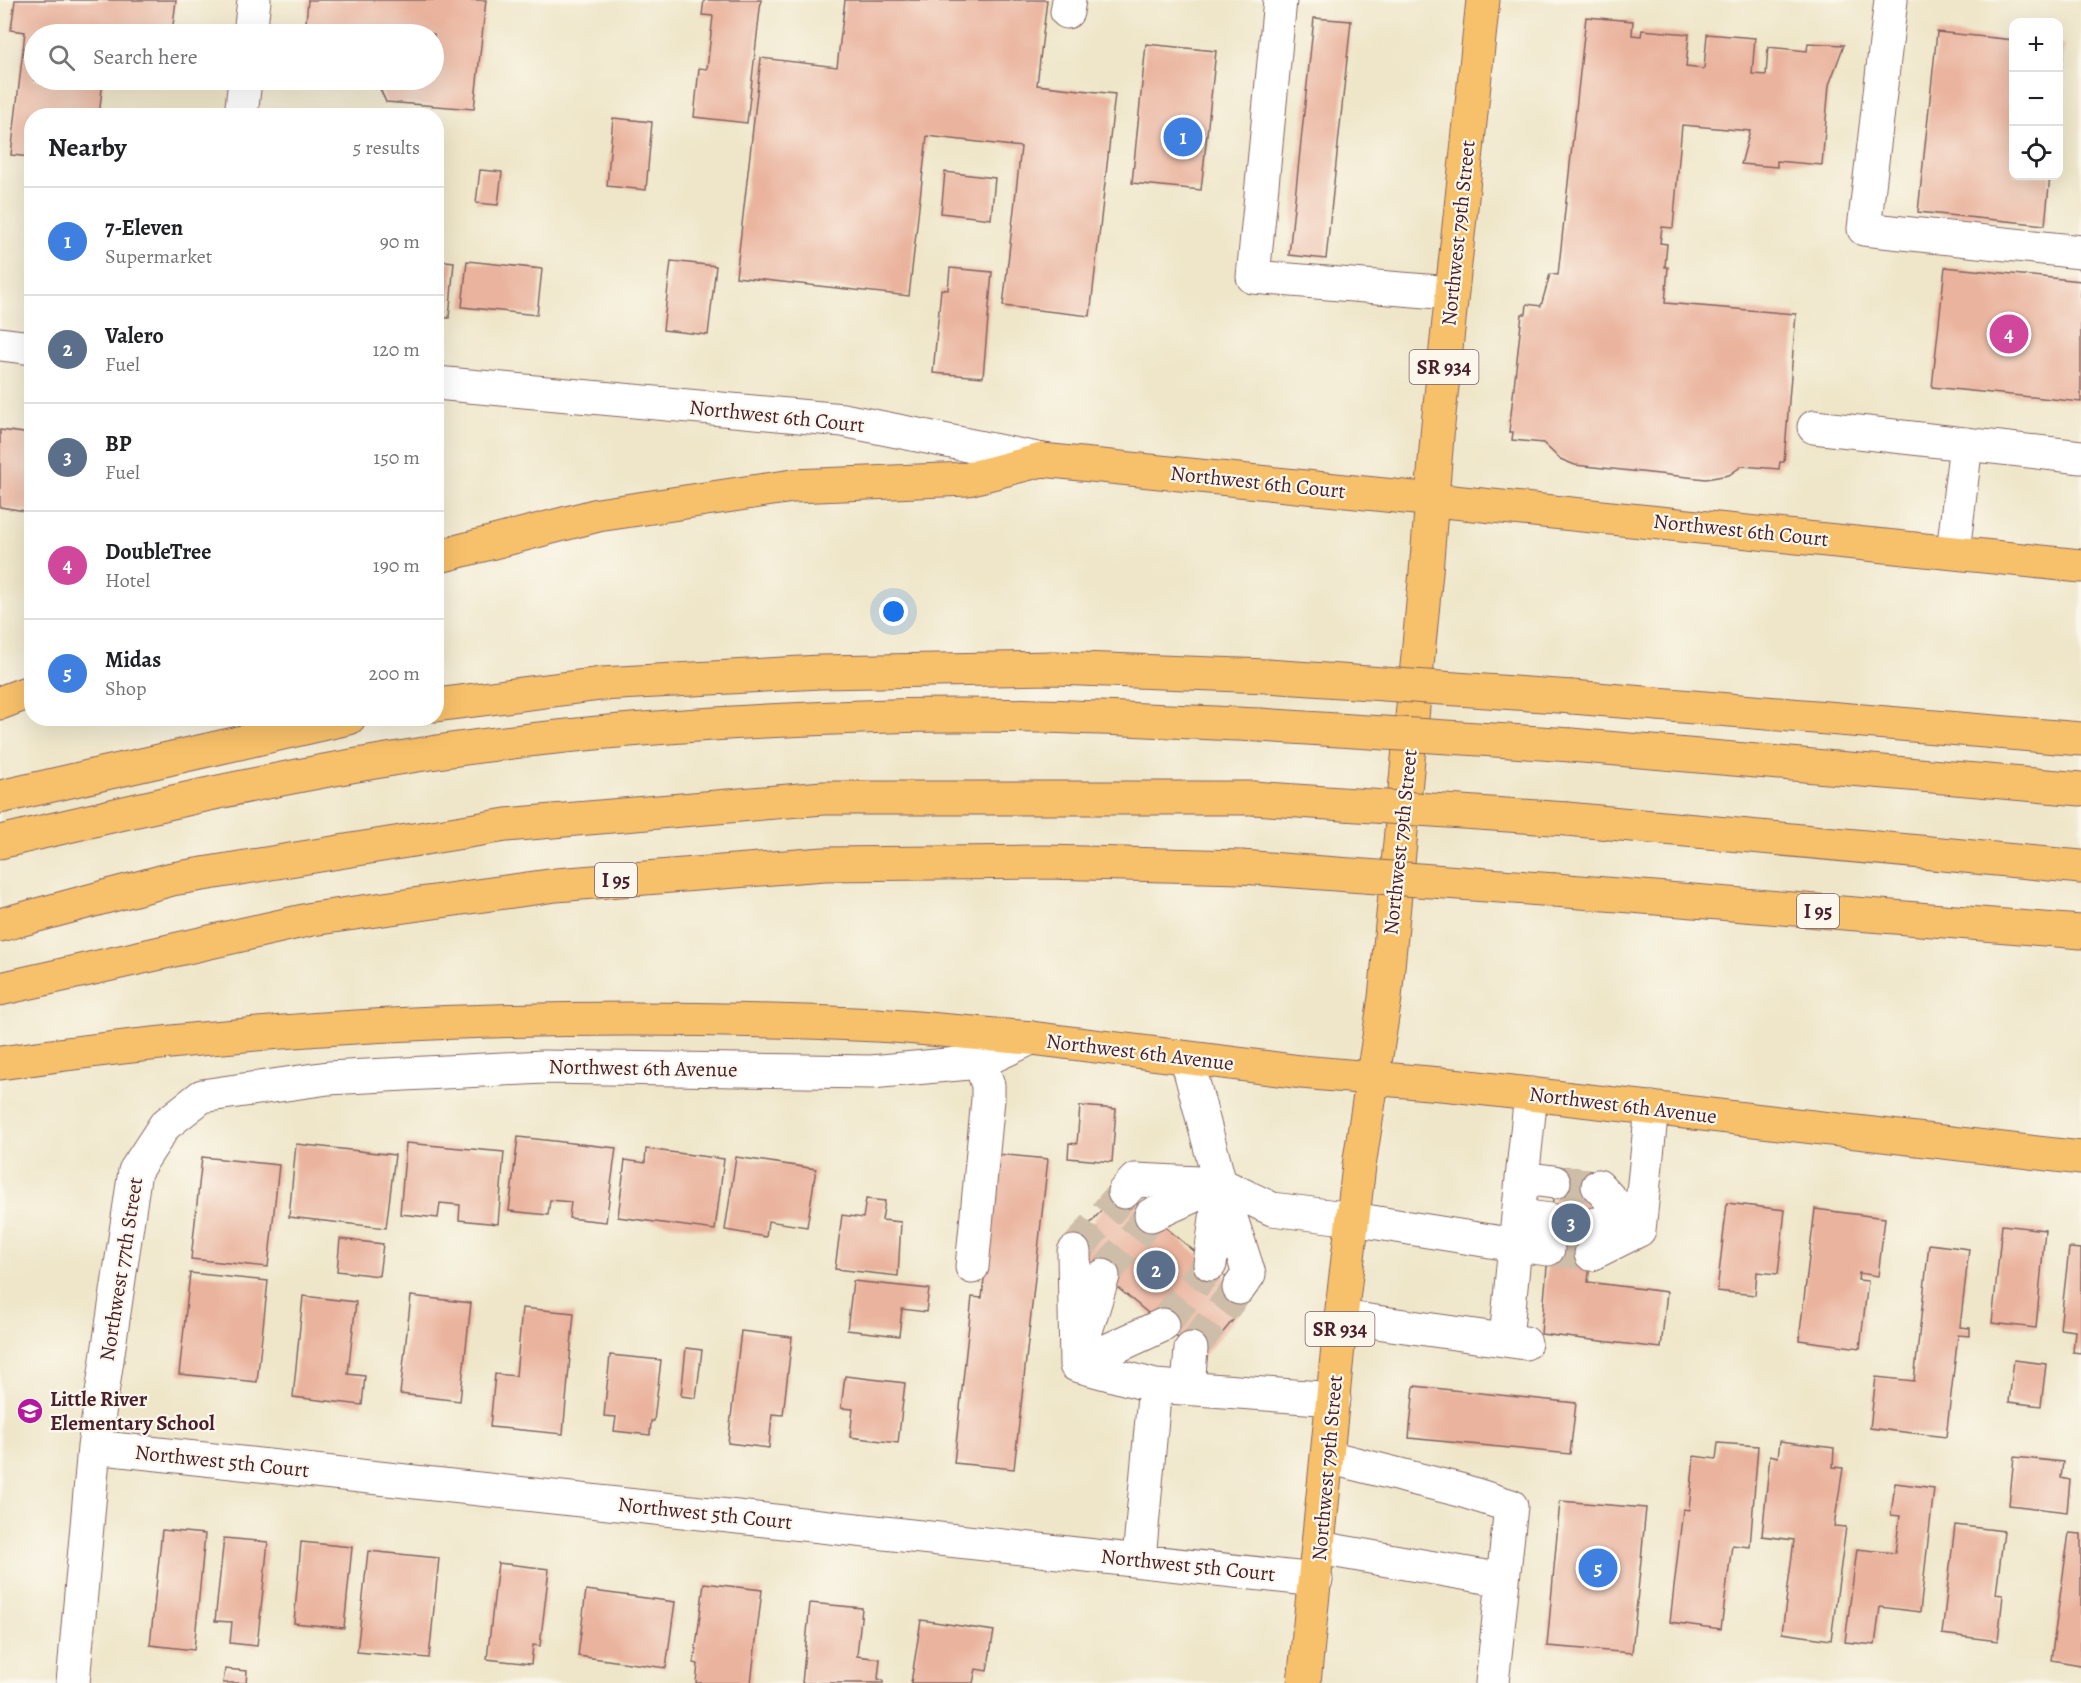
<!DOCTYPE html>
<html lang="en">
<head>
<meta charset="utf-8">
<style>
  :root { --surface:#fff; --page:#f6f6f6; --text:#202124; --muted:#757577; --line:#e0e0e0; --accent:#b5179e }
  body { margin:0; font-family:Alegreya,serif; background:var(--page); color:var(--text) }
  .controls { position:absolute; right:18px; top:18px; display:grid; overflow:hidden; border-radius:12px; box-shadow:0 6px 24px #0002 }
  .controls button { width:54px; height:54px; display:grid; place-items:center; padding:0; border:0; border-bottom:2px solid var(--line); background:var(--surface); color:var(--text); font:30px sans-serif }
  .you { position:absolute; left:894px; top:612px; width:21px; height:21px; margin:-15px; border:4px solid #fff; border-radius:50%; background:#1a73e8; box-shadow:0 0 0 9px #1a73e833 }
  .badge { display:grid; place-items:center; width:39px; height:39px; border-radius:50%; background:var(--accent); color:#fff; font-size:20px; font-weight:700 }
  .pin { position:absolute; translate:-50% -50%; border:3px solid #fff; box-shadow:0 2px 6px #0006 }
  .list { margin:0; padding:0; list-style:none }
  h2 { display:flex; justify-content:space-between; align-items:center; height:78px; margin:0; padding:0 24px; font-size:26px }
  h2 small { font-size:20px; font-weight:400; color:var(--muted) }
  .list li { display:grid; grid-template-columns:39px 1fr auto; gap:18px; align-items:center; box-sizing:border-box; height:108px; padding:0 24px; border-top:2px solid var(--line) }
  .list b { display:block; font-size:22px; white-space:nowrap }
  .list p { margin:0; font-size:20px; white-space:nowrap; color:var(--muted) }
  .list em { font-size:20px; font-style:normal; color:var(--muted) }
  .icon { flex:none; width:33px; height:33px; fill:none; stroke:currentColor; stroke-width:2; stroke-linecap:round; stroke-linejoin:round }
  .map { position:relative; flex:none; width:2081px; height:1683px; overflow:hidden }
  .search { position:absolute; background:var(--surface); box-shadow:0 6px 24px #0002; left:24px; top:24px; width:420px; height:66px; display:flex; align-items:center; gap:15px; box-sizing:border-box; padding:0 21px; border-radius:33px; color:var(--muted); font-size:22px }
  .panel { position:absolute; background:var(--surface); box-shadow:0 6px 24px #0002; left:24px; top:108px; width:420px; height:618px; border-radius:24px }
  .map>svg:first-child { display:block }
</style>
</head>
<body>
<div class="map">
<svg width="2081" height="1683" viewBox="0 0 2081 1683">
  <rect width="100%" height="100%" fill="#fbf7ec"/>
  <filter id="ink" filterUnits="userSpaceOnUse"><feTurbulence type="fractalNoise" baseFrequency=".0167" numOctaves="2"/><feDisplacementMap in="SourceGraphic" scale="12" xChannelSelector="R" yChannelSelector="G"/><feConvolveMatrix kernelMatrix="1 2 1 2 8 2 1 2 1" color-interpolation-filters="sRGB"/></filter>
  <filter id="wash" filterUnits="userSpaceOnUse"><feTurbulence type="fractalNoise" baseFrequency=".008" numOctaves="4" result="noise"/><feDisplacementMap in="SourceGraphic" scale="24" xChannelSelector="R" yChannelSelector="G"/><feGaussianBlur stdDeviation="1.35" result="paint"/><feColorMatrix in="noise" values="0 0 0 0 0 0 0 0 0 0 0 0 0 0 0 0 0 1.4 0 .05"/><feComposite in="paint" operator="in"/></filter>
  <g filter="url(#wash)">
    <rect width="100%" height="100%" fill="#efe6c9"/>
    <g id="blocks">
      <path fill="#eab39d" d="M 15,0 L 176,0 L 172,34 L 34,34 L 34,80 L 103,80 L 99,116 L 32,116 L 32,157 L 11,155 L 25,32 L 11,30 Z
        M 308,0 L 486,0 L 474,109 L 386,102 L 376,80 L 434,80 L 434,34 L 355,34 L 353,29 L 306,23 Z
        M 704,0 L 761,0 L 747,123 L 694,117 L 699,68 L 707,69 L 713,16 L 702,15 Z
        M 845,0 L 1047,0 L 1037,85 L 1115,94 L 1090,316 L 1003,306 L 1021,147 L 927,136 L 909,296 L 736,277 L 761,58 L 837,67 Z
        M 1586,17 L 1633,21 L 1632,35 L 1641,36 L 1642,30 L 1689,34 L 1686,67 L 1704,69 L 1707,34 L 1755,38 L 1752,74 L 1766,75 L 1768,47 L 1807,51 L 1808,43 L 1844,45 L 1829,85 L 1822,165 L 1777,161 L 1777,167 L 1741,164 L 1750,131 L 1682,125 L 1673,228 L 1662,227 L 1660,243 L 1667,244 L 1665,267 L 1668,267 L 1665,303 L 1796,314 L 1784,462 L 1780,462 L 1779,469 L 1742,466 L 1729,475 L 1706,479 L 1575,465 L 1560,459 L 1543,443 L 1512,440 L 1513,432 L 1509,432 L 1522,314 L 1526,314 L 1527,304 L 1541,306 L 1550,274 L 1558,275 Z
        M 1314,18 L 1351,21 L 1326,259 L 1289,255 Z
        M 1937,32 L 2014,40 L 2014,176 L 2050,176 L 2045,225 L 1918,212 Z
        M 1146,44 L 1216,51 L 1201,190 L 1132,183 Z
        M 2058,44 L 2064,45 L 2060,82 L 2058,82 Z
        M 613,118 L 652,122 L 646,190 L 607,186 Z
        M 480,170 L 502,172 L 498,205 L 476,203 Z
        M 945,172 L 995,178 L 991,219 L 941,213 Z
        M 436,260 L 454,262 L 449,318 L 436,317 Z
        M 467,261 L 542,269 L 537,315 L 462,307 Z
        M 671,261 L 716,266 L 708,335 L 663,330 Z
        M 1945,267 L 2081,281 L 2081,402 L 1932,387 Z
        M 950,268 L 992,272 L 983,377 L 933,373 L 941,289 L 948,290 Z
        M 0,430 L 32,434 L 32,512 L 0,507 Z
        M 1080,1106 L 1116,1109 L 1112,1162 L 1068,1158 L 1069,1143 L 1077,1144 Z
        M 518,1137 L 616,1148 L 606,1222 L 569,1218 L 571,1202 L 550,1200 L 548,1215 L 509,1211 Z
        M 406,1143 L 504,1152 L 498,1224 L 459,1220 L 460,1205 L 440,1203 L 438,1218 L 400,1214 Z
        M 296,1144 L 395,1155 L 386,1228 L 289,1217 Z
        M 646,1149 L 724,1159 L 715,1230 L 618,1217 L 625,1160 L 645,1163 Z
        M 997,1154 L 1048,1159 L 1014,1469 L 954,1463 L 972,1297 L 982,1298 Z
        M 202,1157 L 279,1165 L 268,1267 L 191,1259 Z
        M 736,1157 L 816,1169 L 807,1227 L 768,1221 L 766,1237 L 725,1230 Z
        M 1556,1166 L 1600,1171 L 1588,1282 L 1667,1292 L 1661,1348 L 1541,1334 Z
        M 1119,1189 L 1251,1298 L 1202,1358 L 1070,1248 Z
        M 866,1199 L 885,1201 L 882,1220 L 901,1222 L 898,1276 L 835,1269 L 842,1215 L 863,1218 Z
        M 1727,1203 L 1785,1210 L 1778,1274 L 1757,1272 L 1755,1295 L 1717,1291 Z
        M 1815,1209 L 1885,1218 L 1878,1276 L 1859,1273 L 1858,1280 L 1868,1281 L 1860,1348 L 1799,1340 Z
        M 2002,1225 L 2045,1230 L 2036,1328 L 1992,1323 Z
        M 340,1239 L 383,1244 L 379,1276 L 337,1271 Z
        M 1929,1244 L 1969,1249 L 1960,1327 L 1970,1328 L 1970,1336 L 1958,1335 L 1946,1437 L 1870,1428 L 1876,1377 L 1914,1381 Z
        M 2069,1248 L 2081,1249 L 2081,1353 L 2073,1352 L 2075,1331 L 2060,1329 Z
        M 190,1273 L 268,1281 L 257,1382 L 179,1374 Z
        M 853,1281 L 929,1289 L 926,1312 L 902,1309 L 899,1336 L 847,1330 Z
        M 303,1296 L 356,1302 L 348,1374 L 365,1376 L 362,1405 L 293,1397 Z
        M 411,1296 L 471,1303 L 460,1401 L 400,1394 Z
        M 522,1308 L 574,1313 L 563,1434 L 490,1427 L 495,1374 L 516,1376 Z
        M 741,1331 L 792,1337 L 783,1415 L 772,1414 L 769,1448 L 728,1443 Z
        M 686,1348 L 702,1350 L 696,1398 L 681,1396 Z
        M 610,1355 L 661,1360 L 654,1421 L 651,1421 L 650,1435 L 614,1431 L 616,1417 L 604,1416 Z
        M 2014,1360 L 2046,1364 L 2041,1406 L 2009,1402 Z
        M 845,1376 L 905,1383 L 898,1443 L 850,1437 L 853,1409 L 841,1408 Z
        M 1414,1386 L 1576,1403 L 1570,1454 L 1409,1438 Z
        M 1780,1441 L 1834,1448 L 1833,1467 L 1843,1468 L 1834,1526 L 1846,1527 L 1831,1640 L 1782,1633 L 1794,1540 L 1762,1536 L 1770,1455 L 1778,1457 Z
        M 1718,1443 L 1758,1446 L 1750,1547 L 1732,1545 L 1721,1629 L 1670,1622 L 1683,1509 L 1689,1510 L 1694,1456 L 1716,1459 Z
        M 2014,1457 L 2063,1462 L 2061,1478 L 2070,1480 L 2067,1512 L 2009,1505 Z
        M 1895,1483 L 1934,1488 L 1920,1612 L 1880,1607 L 1875,1645 L 1845,1642 L 1857,1549 L 1895,1553 L 1900,1516 L 1891,1515 Z
        M 1560,1501 L 1646,1508 L 1632,1653 L 1547,1646 Z
        M 1955,1525 L 2004,1531 L 1996,1594 L 2003,1595 L 1998,1641 L 1942,1634 Z
        M 162,1530 L 205,1534 L 194,1650 L 150,1645 Z
        M 2069,1533 L 2081,1534 L 2081,1665 L 2051,1660 Z
        M 224,1538 L 268,1542 L 257,1646 L 230,1643 L 232,1622 L 215,1621 Z
        M 301,1542 L 352,1547 L 344,1628 L 294,1623 Z
        M 368,1551 L 439,1558 L 429,1658 L 357,1652 Z
        M 498,1563 L 549,1569 L 540,1646 L 533,1645 L 531,1664 L 487,1659 Z
        M 704,1583 L 762,1590 L 751,1683 L 696,1683 L 698,1664 L 694,1663 Z
        M 586,1590 L 675,1602 L 666,1668 L 578,1656 Z
        M 810,1603 L 862,1608 L 857,1656 L 880,1659 L 878,1679 L 883,1680 L 883,1683 L 802,1683 Z
        M 921,1620 L 994,1631 L 987,1671 L 976,1669 L 973,1683 L 911,1683 Z
        M 225,1669 L 247,1671 L 246,1683 L 223,1683 Z"/>
    </g>
  </g>
  <g filter="url(#ink)">
    <use href="#blocks" fill-opacity="0" stroke="#846562" stroke-width="1.5"/>
    <g fill="none" stroke-linecap="round" stroke-linejoin="round">
      <path stroke="#cebea9" stroke-width="33" stroke-dasharray="33 16" stroke-linecap="butt" d="M 1554,1182 L 1598,1186
        M 1551,1220 L 1595,1224
        M 1548,1249 L 1591,1254
        M 1074,1252 L 1124,1192
        M 1103,1276 L 1151,1215
        M 1163,1325 L 1210,1264
        M 1191,1349 L 1239,1288"/>
      <g stroke="#846562" stroke-width="35">
        <path id="minor" d="M 1280,0 L 1253,277 L 1451,293
          M 1891,0 L 1864,229 L 2081,252
          M 1067,12 L 1069,0
          M 250,34 L 254,0
          M 241,116 L 245,80
          M 0,344 L 32,348
          M 436,383 L 843,420 L 1042,460
          M 1814,427 L 2081,457
          M 1953,552 L 1966,444
          M 1187,1059 L 1220,1184 L 1272,1209 L 1353,1219 L 1515,1245 L 1531,1094
          M 1522,1178 L 1554,1182
          M 1220,1184 L 1249,1274 L 1239,1288
          M 1124,1192 L 1135,1180 L 1220,1184
          M 1151,1215 L 1213,1187
          M 1518,1216 L 1551,1220
          M 1595,1224 L 1639,1230 L 1652,1108
          M 1074,1252 L 1076,1365
          M 1591,1254 L 1639,1230 L 1598,1186
          M 1210,1264 L 1219,1195
          M 972,1267 L 988,1099 L 988,1085 L 980,1062
          M 1341,1317 L 1525,1343
          M 1085,1334 L 1103,1276
          M 1506,1340 L 1515,1245 L 1548,1249
          M 1076,1365 L 1163,1325
          M 1076,1365 L 1155,1386
          M 1188,1388 L 1191,1349
          M 94,1447 L 1316,1580
          M 1328,1457 L 1460,1490 L 1511,1506 L 1492,1683
          M 1319,1548 L 1503,1580
          M 1139,1559 L 1155,1386 L 1334,1399
          M 73,1683 L 94,1447 L 135,1171 L 165,1125 L 202,1096 L 328,1078 L 543,1067 L 871,1072 L 980,1062 L 1031,1038"/>
      </g>
      <g stroke="#846562" stroke-width="35">
        <path id="major" d="M 1042,460 L 2081,566
          M 1031,1038 L 1301,1072 L 1452,1085 L 2081,1158
          M 1304,1683 L 1341,1317 L 1359,1166 L 1385,998 L 1426,572 L 1438,424 L 1483,0"/>
      </g>
      <g stroke="#846562" stroke-width="35">
        <path id="highway" d="M 436,557 L 598,515 L 793,486 L 968,479 L 1042,460
          M 1572,697 L 2081,739
          M 0,703 L 32,691
          M 436,705 L 601,684 L 820,672 L 1054,668 L 1267,676
          M 1571,745 L 2081,789
          M 0,797 L 349,718
          M 1567,819 L 2081,867
          M 0,842 C 128,812 257,781 387,760 C 553,732 723,721 890,716 C 1013,712 1137,720 1260,725
          M 1555,890 L 2081,932
          M 0,925 L 172,879 L 506,825 L 823,798 L 1253,798
          M 0,989 L 312,919 L 556,885 L 824,864 L 1046,862 L 1241,867
          M 0,1063 C 289,1021 585,1011 876,1025 C 927,1028 979,1034 1031,1038"/>
      </g>
      <use href="#minor" stroke="#fff" stroke-width="33"/>
      <use href="#major" stroke="#f7c06b" stroke-width="33"/>
      <use href="#highway" stroke="#f7c06b" stroke-width="33"/>
      <g stroke="#846562" stroke-width="35" stroke-linecap="butt">
        <path id="highway-bridge" d="M 1267,676 L 1572,697
          M 1260,725 L 1571,745
          M 1253,798 L 1567,819
          M 1241,867 L 1555,890"/>
      </g>
      <use href="#highway-bridge" stroke="#f7c06b" stroke-width="33"/>
    </g>
  </g>
  <defs>
    <g id="school-disc" transform="scale(1.35)"><circle r="9.5" fill="#b5179e" stroke="#fbf7ec"/><path d="M0-5L7-2L0 1L-7-2ZM-4 1L0 2.5L4 1V4Q0 6-4 4Z" fill="#fff"/></g>
  </defs>
  <g fill-rule="evenodd">
    <use href="#school-disc" x="30" y="1411"/>
  </g>
  <g text-anchor="middle" stroke-width="4.5" stroke-linejoin="round" paint-order="stroke">
    <g fill="#fbf7ec" stroke="#7f6065" stroke-width="1.5">
      <rect x="1409.5" y="350" width="69" height="34" rx="4.5"/>
      <rect x="595" y="863" width="42" height="34" rx="4.5"/>
      <rect x="1797" y="894" width="42" height="34" rx="4.5"/>
      <rect x="1305.5" y="1312" width="69" height="34" rx="4.5"/>
    </g>
    <g font-size="20" font-weight="bold" fill="#4a1f2b">
      <text x="1444" y="374">SR 934</text>
      <text x="616" y="887">I 95</text>
      <text x="1818" y="918">I 95</text>
      <text x="1340" y="1336">SR 934</text>
    </g>
    <g font-size="21" fill="#4a1f2b" stroke="#fbf7ec">
      <text transform="translate(1458 233) rotate(-84)" y="7">Northwest 79th Street</text>
      <text transform="translate(777 416) rotate(6)" y="7">Northwest 6th Court</text>
      <text transform="translate(1258 482) rotate(6)" y="7">Northwest 6th Court</text>
      <text transform="translate(1741 530) rotate(6)" y="7">Northwest 6th Court</text>
      <text transform="translate(1400 842) rotate(-84)" y="7">Northwest 79th Street</text>
      <text transform="translate(1140 1052) rotate(7)" y="7">Northwest 6th Avenue</text>
      <text transform="translate(643 1068) rotate(1)" y="7">Northwest 6th Avenue</text>
      <text transform="translate(1623 1105) rotate(7)" y="7">Northwest 6th Avenue</text>
      <text transform="translate(121 1269) rotate(-81)" y="7">Northwest 77th Street</text>
      <text transform="translate(222 1461) rotate(6)" y="7">Northwest 5th Court</text>
      <text transform="translate(1327 1468) rotate(-85)" y="7">Northwest 79th Street</text>
      <text transform="translate(705 1513) rotate(6)" y="7">Northwest 5th Court</text>
      <text transform="translate(1188 1565) rotate(6)" y="7">Northwest 5th Court</text>
    </g>
    <g font-size="21" font-weight="bold" fill="#4a1f2b" stroke="#fbf7ec" text-anchor="start">
      <text x="50" y="1406">Little River<tspan x="50" dy="24">Elementary School</tspan></text>
    </g>
  </g>
</svg>
<div class="controls">
<button>+</button>
<button>−</button>
<button><svg class="icon" aria-label="locate" viewBox="0 0 24 24"><circle cx="12" cy="12" r="6"/><path d="M12 2v4M12 18v4M2 12h4M18 12h4"/></svg></button>
</div>
<div class="you"></div>
<div class="pin badge" style="left:1183px;top:137px;background:#3f7fe0">1</div>
<div class="pin badge" style="left:1156px;top:1270px;background:#5c6f8a">2</div>
<div class="pin badge" style="left:1571px;top:1223px;background:#5c6f8a">3</div>
<div class="pin badge" style="left:2009px;top:334px;background:#d1479c">4</div>
<div class="pin badge" style="left:1598px;top:1568px;background:#3f7fe0">5</div>
<div class="search"><svg class="icon" aria-label="search" viewBox="0 0 24 24"><circle cx="10" cy="10" r="6"/><path d="M15 15l6 6"/></svg>Search here</div>
<section class="panel">
<h2>Nearby<small>5 results</small></h2>
<ul class="list">
<li><span class="badge" style="background:#3f7fe0">1</span><div><b>7-Eleven</b><p>Supermarket</p></div><em>90 m</em></li>
<li><span class="badge" style="background:#5c6f8a">2</span><div><b>Valero</b><p>Fuel</p></div><em>120 m</em></li>
<li><span class="badge" style="background:#5c6f8a">3</span><div><b>BP</b><p>Fuel</p></div><em>150 m</em></li>
<li><span class="badge" style="background:#d1479c">4</span><div><b>DoubleTree</b><p>Hotel</p></div><em>190 m</em></li>
<li><span class="badge" style="background:#3f7fe0">5</span><div><b>Midas</b><p>Shop</p></div><em>200 m</em></li>
</ul>
</section>
</div>
</body>
</html>
